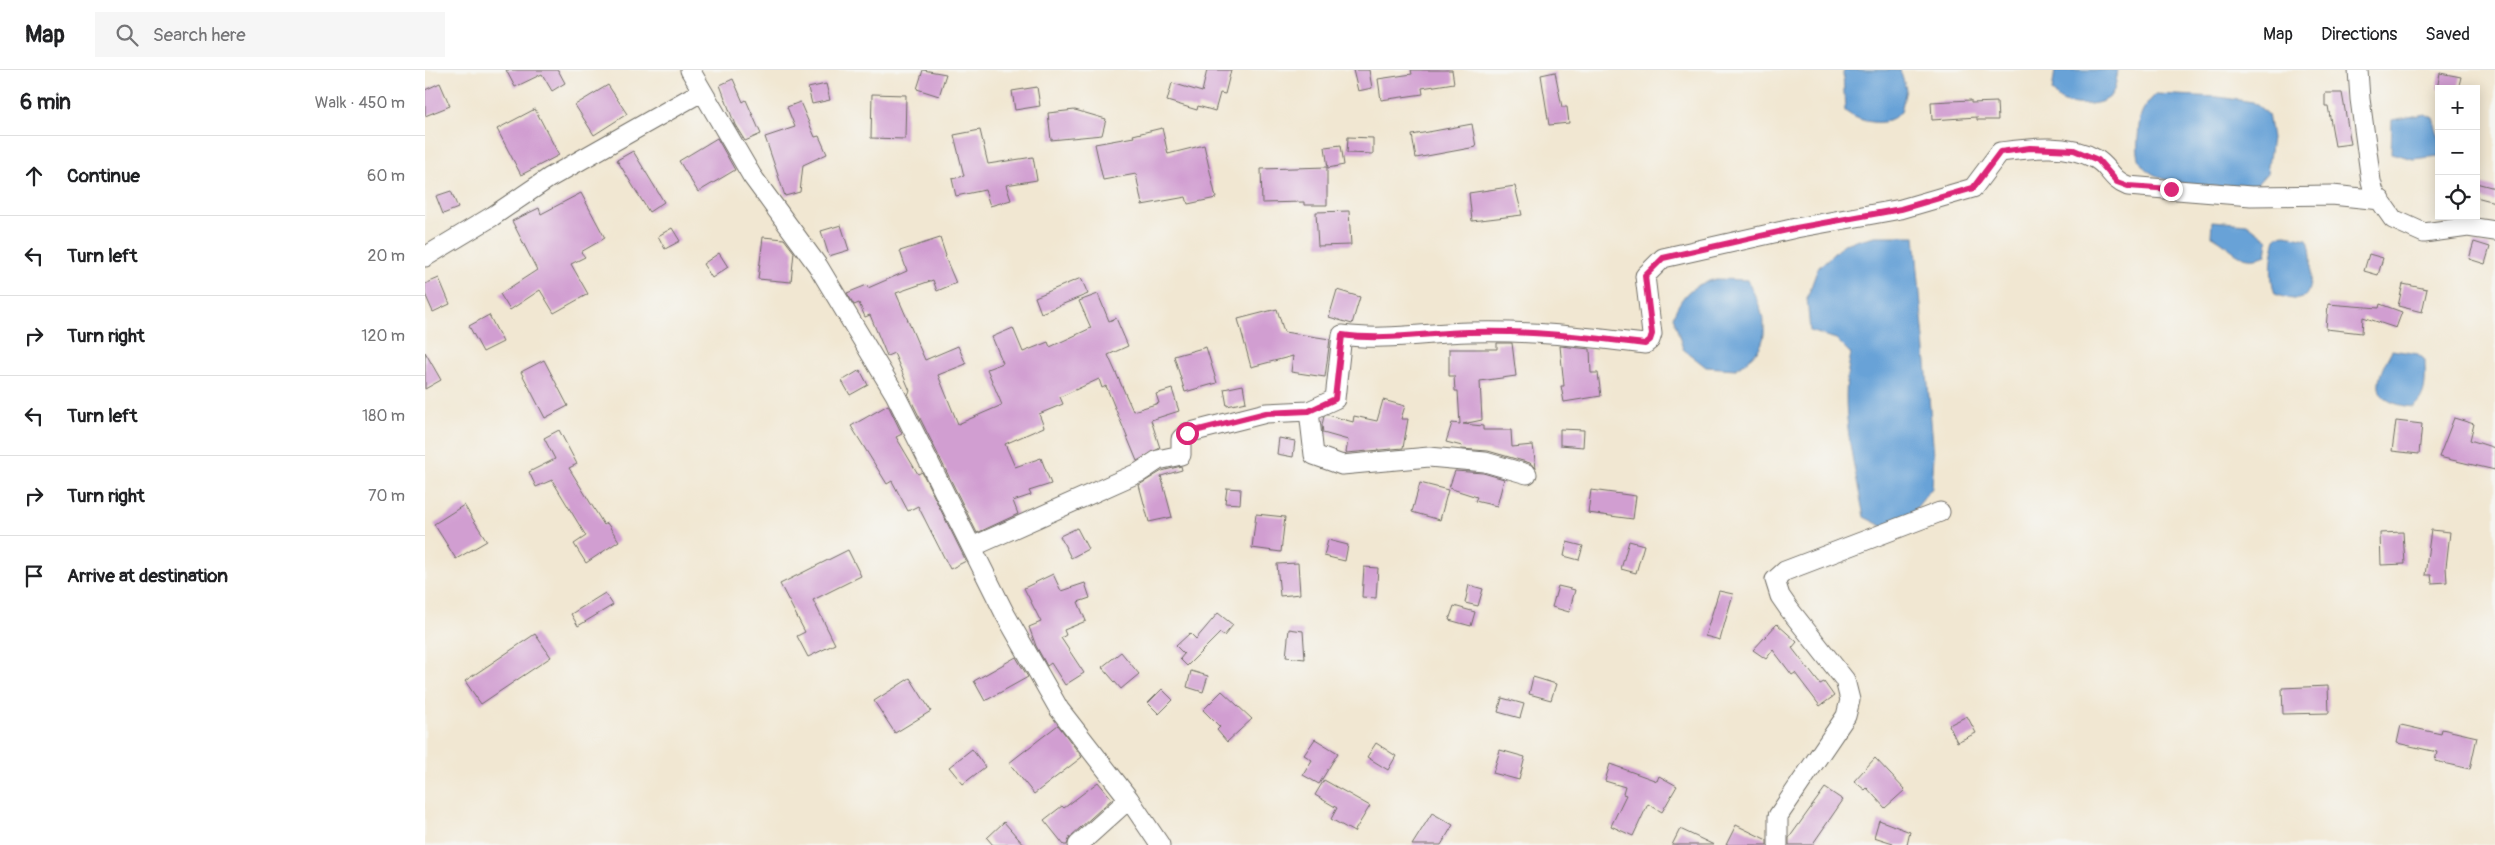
<!DOCTYPE html>
<html lang="en">
<head>
<meta charset="utf-8">
<style>
  :root { --surface:#fff; --page:#f6f6f6; --text:#202124; --muted:#757577; --line:#e0e0e0 }
  body { margin:0; font-family:Pangolin,sans-serif; background:var(--page); color:var(--text) }
  .controls { position:absolute; right:15px; top:15px; display:grid; overflow:hidden; border-radius:0px; box-shadow:0 2px 12px #0003 }
  .controls button { width:45px; height:45px; display:grid; place-items:center; padding:0; border:0; border-bottom:1px solid var(--line); background:var(--surface); color:var(--text); font:25px sans-serif }
  .stop { position:absolute; width:15px; height:15px; margin:-11px; border:4px solid #db2777; border-radius:50%; background:#fff }
  .stop.end { background:#db2777; border-color:#fff; box-shadow:0 1px 5px #0008 }
  .list { margin:0; padding:0; list-style:none }
  h2 { display:flex; justify-content:space-between; align-items:center; height:65px; margin:0; padding:0 20px; font-size:21px }
  h2 small { font-size:16px; font-weight:400; color:var(--muted) }
  .list li { display:grid; grid-template-columns:32px 1fr auto; gap:15px; align-items:center; box-sizing:border-box; height:80px; padding:0 20px; border-top:1px solid var(--line) }
  .list b { display:block; font-size:19px; white-space:nowrap }
  .list em { font-size:16px; font-style:normal; color:var(--muted) }
  .icon { flex:none; width:28px; height:28px; fill:none; stroke:currentColor; stroke-width:2; stroke-linecap:round; stroke-linejoin:round }
  .map { position:relative; flex:none; width:2070px; height:775px; overflow:hidden }
  header { display:flex; align-items:center; gap:30px; box-sizing:border-box; height:70px; padding:0 25px; background:var(--surface); border-bottom:1px solid var(--line) }
  header strong { font-size:24px }
  nav { display:flex; gap:28px; margin-inline-start:auto; font-size:18px }
  .search { width:350px; height:45px; background:var(--page); display:flex; align-items:center; gap:12px; box-sizing:border-box; padding:0 18px; border-radius:0px; color:var(--muted); font-size:19px }
  main { display:flex }
  aside { flex:1; background:var(--surface) }
  .map>svg:first-child { display:block }
</style>
</head>
<body>
<header>
<strong>Map</strong>
<div class="search"><svg class="icon" aria-label="search" viewBox="0 0 24 24"><circle cx="10" cy="10" r="6"/><path d="M15 15l6 6"/></svg>Search here</div>
<nav><a>Map</a><a>Directions</a><a>Saved</a></nav>
</header>
<main>
<aside>
<h2>6 min<small>Walk · 450 m</small></h2>
<ul class="list">
<li><svg class="icon" aria-label="ahead" viewBox="0 0 24 24"><path d="M12 20V5M6 11l6-6 6 6"/></svg><div><b>Continue</b></div><em>60 m</em></li>
<li><svg class="icon" aria-label="left" viewBox="0 0 24 24"><path d="M17 20v-9H6M10 6l-5 5 5 5"/></svg><div><b>Turn left</b></div><em>20 m</em></li>
<li><svg class="icon" aria-label="right" viewBox="0 0 24 24"><path d="M7 20v-9h11M14 6l5 5-5 5"/></svg><div><b>Turn right</b></div><em>120 m</em></li>
<li><svg class="icon" aria-label="left" viewBox="0 0 24 24"><path d="M17 20v-9H6M10 6l-5 5 5 5"/></svg><div><b>Turn left</b></div><em>180 m</em></li>
<li><svg class="icon" aria-label="right" viewBox="0 0 24 24"><path d="M7 20v-9h11M14 6l5 5-5 5"/></svg><div><b>Turn right</b></div><em>70 m</em></li>
<li><svg class="icon" aria-label="arrive" viewBox="0 0 24 24"><path d="M6 21V4h12l-3 4 3 4H6"/></svg><div><b>Arrive at destination</b></div></li>
</ul>
</aside>
<div class="map">
<svg width="2070" height="775" viewBox="0 0 2070 775">
  <rect width="100%" height="100%" fill="#f6f6f2"/>
  <filter id="ink" filterUnits="userSpaceOnUse"><feTurbulence type="fractalNoise" baseFrequency=".02" numOctaves="2"/><feDisplacementMap in="SourceGraphic" scale="10" xChannelSelector="R" yChannelSelector="G"/><feConvolveMatrix kernelMatrix="1 2 1 2 8 2 1 2 1" color-interpolation-filters="sRGB"/></filter>
  <filter id="wash" filterUnits="userSpaceOnUse"><feTurbulence type="fractalNoise" baseFrequency=".0096" numOctaves="4" result="noise"/><feDisplacementMap in="SourceGraphic" scale="20" xChannelSelector="R" yChannelSelector="G"/><feGaussianBlur stdDeviation="1.12" result="paint"/><feColorMatrix in="noise" values="0 0 0 0 0 0 0 0 0 0 0 0 0 0 0 0 0 1.4 0 .05"/><feComposite in="paint" operator="in"/></filter>
  <g filter="url(#wash)">
    <rect width="100%" height="100%" fill="#f1e7d2"/>
    <path fill="#67a2d7" stroke="#496681" d="M 1420,0 L 1475,0 L 1481,19 L 1476,42 C 1473,44 1467,50 1463,51 C 1449,55 1431,50 1420,41 L 1418,3 Z
      M 1630,0 L 1693,0 C 1691,9 1691,24 1682,29 C 1672,36 1645,36 1635,30 C 1632,28 1630,24 1627,21 Z
      M 1731,24 L 1793,27 L 1828,32 L 1843,44 L 1847,68 L 1842,103 L 1831,115 C 1800,117 1748,120 1722,100 C 1712,93 1712,79 1713,68 C 1715,44 1714,42 1731,24 Z
      M 2000,44 L 2008,48 L 2014,67 L 2014,86 L 1988,89 L 1966,83 L 1967,50 Z
      M 1787,151 L 1822,154 L 1843,170 L 1841,185 C 1814,197 1805,173 1786,166 Z
      M 1861,165 L 1882,169 C 1888,176 1888,220 1880,226 C 1872,233 1859,227 1850,224 C 1844,208 1846,182 1852,166 Z
      M 1450,166 L 1490,166 L 1509,385 L 1507,418 L 1488,442 L 1461,458 L 1439,447 C 1429,393 1413,338 1426,284 L 1411,269 L 1385,261 L 1382,228 L 1393,198 L 1419,174 Z
      M 1291,209 L 1322,210 C 1332,229 1349,261 1332,281 C 1327,288 1318,293 1311,299 L 1281,297 L 1258,279 L 1248,246 C 1259,222 1266,216 1291,209 Z
      M 1967,280 L 1993,284 L 2000,290 C 2000,308 2003,325 1988,337 C 1944,332 1949,312 1967,280 Z"/>
    <g id="blocks">
      <path fill="#d19ed1" d="M 81,0 L 133,0 L 140,13 L 127,21 L 117,4 L 90,17 Z
        M 498,0 L 521,4 L 514,26 L 492,19 Z
        M 782,0 L 806,0 L 800,24 L 795,23 L 790,41 L 773,36 L 772,40 L 742,31 L 747,13 L 777,22 Z
        M 928,0 L 944,0 L 947,18 L 933,21 Z
        M 986,0 L 1027,0 L 1029,13 L 997,18 L 998,24 L 956,30 L 953,9 L 987,4 Z
        M 1130,2 L 1137,37 L 1142,37 L 1144,53 L 1124,55 L 1116,5 Z
        M 2015,3 L 2036,7 L 2033,19 L 2012,19 Z
        M 308,9 L 318,32 L 321,30 L 336,64 L 320,71 L 310,55 L 295,15 Z
        M 15,13 L 25,36 L 0,46 L 0,20 Z
        M 401,14 L 405,30 L 387,34 L 383,18 Z
        M 183,15 L 202,44 L 169,65 L 150,35 Z
        M 612,17 L 615,36 L 590,40 L 587,21 Z
        M 1900,23 L 1917,23 L 1926,74 L 1910,76 L 1903,36 L 1900,36 Z
        M 447,24 L 481,25 L 480,69 L 446,68 Z
        M 1546,30 L 1546,33 L 1572,32 L 1573,50 L 1552,50 L 1552,47 L 1507,50 L 1506,32 Z
        M 375,32 L 390,67 L 394,66 L 402,84 L 378,95 L 375,122 L 360,126 L 340,67 L 370,57 L 362,37 Z
        M 110,39 L 134,85 L 96,105 L 72,59 Z
        M 650,40 L 681,49 L 677,65 L 626,70 L 623,43 Z
        M 1047,54 L 1051,77 L 991,88 L 987,65 Z
        M 737,58 L 743,84 L 779,75 L 791,128 L 763,134 L 761,127 L 717,135 L 711,104 L 678,110 L 670,74 L 709,67 L 708,65 Z
        M 555,60 L 563,94 L 608,87 L 612,110 L 581,115 L 586,130 L 565,136 L 560,120 L 531,126 L 527,109 L 539,106 L 529,65 Z
        M 923,67 L 948,68 L 948,84 L 922,83 Z
        M 292,68 L 310,100 L 273,122 L 254,91 Z
        M 916,75 L 919,95 L 903,98 L 900,77 Z
        M 208,81 L 239,132 L 224,142 L 192,90 Z
        M 902,97 L 902,135 L 879,135 L 879,132 L 837,133 L 836,99 Z
        M 2051,113 L 2070,118 L 2070,132 L 2051,127 Z
        M 1090,116 L 1097,145 L 1047,151 L 1044,123 Z
        M 26,121 L 33,138 L 18,144 L 11,126 Z
        M 156,123 L 180,168 L 156,182 L 160,187 L 146,194 L 163,224 L 129,243 L 115,220 L 85,240 L 75,224 L 112,200 L 87,151 L 114,138 L 116,144 Z
        M 924,141 L 926,175 L 893,176 L 891,142 Z
        M 416,155 L 424,180 L 404,186 L 396,161 Z
        M 247,158 L 255,171 L 240,179 L 233,166 Z
        M 338,167 L 359,169 L 369,182 L 366,212 L 333,209 Z
        M 515,168 L 521,186 L 520,187 L 531,213 L 512,221 L 508,210 L 471,223 L 500,290 L 533,276 L 541,294 L 513,305 L 533,354 L 577,335 L 562,299 L 578,293 L 567,267 L 588,258 L 598,282 L 623,272 L 625,277 L 666,258 L 654,231 L 673,224 L 684,251 L 691,248 L 703,276 L 683,285 L 708,341 L 734,333 L 731,324 L 747,319 L 754,341 L 726,350 L 735,378 L 712,391 L 681,316 L 677,318 L 674,309 L 635,327 L 638,334 L 614,344 L 619,357 L 580,374 L 590,397 L 616,388 L 626,414 L 604,421 L 606,425 L 588,431 L 593,444 L 552,463 L 483,324 L 485,321 L 469,283 L 462,286 L 445,245 L 440,247 L 434,233 L 429,235 L 422,223 L 442,215 L 443,218 L 482,201 L 475,181 Z
        M 2049,172 L 2065,177 L 2060,194 L 2044,189 Z
        M 294,183 L 303,197 L 287,208 L 278,194 Z
        M 1944,184 L 1958,188 L 1953,205 L 1939,201 Z
        M 14,208 L 25,234 L 8,242 L 0,224 L 0,214 Z
        M 656,208 L 663,224 L 616,243 L 610,227 Z
        M 1978,214 L 2002,219 L 1997,242 L 1973,236 Z
        M 912,220 L 935,227 L 927,254 L 904,247 Z
        M 1903,234 L 1954,238 L 1955,234 L 1977,242 L 1971,258 L 1938,247 L 1937,263 L 1901,259 Z
        M 852,239 L 859,262 L 905,269 L 900,307 L 866,302 L 868,286 L 826,297 L 813,249 Z
        M 64,245 L 78,272 L 58,282 L 44,256 Z
        M 1072,273 L 1087,273 L 1091,306 L 1055,311 L 1057,350 L 1038,354 L 1058,356 L 1058,360 L 1086,360 L 1087,377 L 1108,375 L 1111,398 L 1105,393 L 1063,381 L 1036,379 L 1037,376 L 1021,372 L 1027,353 L 1035,354 L 1033,321 L 1030,321 L 1029,306 L 1024,306 L 1024,279 L 1072,279 Z
        M 1135,276 L 1165,279 L 1166,303 L 1173,303 L 1176,326 L 1139,332 L 1136,316 L 1139,316 Z
        M 781,277 L 792,313 L 760,322 L 749,286 Z
        M 0,282 L 16,310 L 0,319 Z
        M 119,290 L 143,336 L 120,348 L 96,302 Z
        M 435,300 L 443,315 L 425,325 L 417,311 Z
        M 818,315 L 821,332 L 802,336 L 799,319 Z
        M 958,330 L 980,336 L 976,349 L 983,349 L 978,378 L 921,383 L 923,370 L 898,363 L 897,355 L 899,346 L 903,345 L 928,352 L 929,346 L 952,351 Z
        M 463,335 L 477,364 L 471,367 L 493,404 L 497,402 L 541,491 L 525,499 L 493,436 L 483,441 L 467,411 L 462,414 L 426,356 Z
        M 2029,348 L 2049,354 L 2045,370 L 2070,378 L 2070,400 L 2014,387 Z
        M 1971,351 L 1997,354 L 1994,384 L 1967,381 Z
        M 1135,359 L 1159,360 L 1158,377 L 1135,375 Z
        M 134,360 L 152,394 L 144,398 L 179,455 L 182,453 L 194,471 L 161,493 L 149,474 L 161,466 L 127,410 L 111,417 L 104,402 L 130,389 L 119,368 Z
        M 854,368 L 870,371 L 868,387 L 852,384 Z
        M 756,396 L 757,400 L 736,406 L 747,447 L 724,452 L 714,415 L 737,401 Z
        M 1030,401 L 1058,403 L 1079,409 L 1072,436 L 1050,431 L 1052,427 L 1024,418 Z
        M 995,413 L 1023,420 L 1015,450 L 987,442 Z
        M 802,418 L 816,419 L 815,434 L 800,433 Z
        M 1166,420 L 1211,426 L 1208,449 L 1163,443 Z
        M 39,435 L 62,471 L 31,489 L 9,454 Z
        M 831,444 L 860,447 L 856,482 L 827,478 Z
        M 652,458 L 663,479 L 646,488 L 635,466 Z
        M 2006,460 L 2025,462 L 2021,497 L 2022,512 L 2007,513 L 2006,505 L 2000,505 Z
        M 1978,462 L 1980,494 L 1956,495 L 1955,463 Z
        M 903,470 L 923,475 L 920,491 L 899,486 Z
        M 1204,471 L 1219,475 L 1211,503 L 1196,499 Z
        M 1142,472 L 1158,476 L 1154,490 L 1139,486 Z
        M 423,480 L 436,506 L 388,530 L 410,574 L 383,587 L 372,566 L 380,562 L 355,514 Z
        M 873,493 L 875,524 L 855,526 L 852,494 Z
        M 939,497 L 953,498 L 951,528 L 937,527 Z
        M 628,504 L 636,521 L 660,513 L 665,528 L 653,532 L 661,551 L 639,560 L 641,565 L 636,568 L 659,603 L 640,615 L 626,593 L 622,596 L 611,576 L 604,557 L 616,552 L 599,518 Z
        M 1044,515 L 1058,519 L 1053,536 L 1040,533 Z
        M 1133,516 L 1150,520 L 1144,542 L 1127,537 Z
        M 1294,521 L 1308,524 L 1295,570 L 1280,566 Z
        M 180,523 L 188,535 L 153,556 L 146,544 Z
        M 1029,536 L 1050,542 L 1046,556 L 1024,550 Z
        M 793,543 L 808,555 L 799,566 L 795,563 L 762,596 L 755,589 L 759,584 L 751,576 L 765,563 L 771,569 Z
        M 1352,554 L 1372,572 L 1367,578 L 1395,614 L 1399,612 L 1409,626 L 1395,636 L 1370,603 L 1367,605 L 1348,580 L 1341,589 L 1328,580 Z
        M 864,559 L 878,561 L 880,589 L 861,587 Z
        M 110,564 L 126,587 L 56,634 L 40,611 Z
        M 696,582 L 714,604 L 696,619 L 677,597 Z
        M 591,587 L 603,607 L 560,631 L 549,611 Z
        M 766,601 L 783,606 L 778,622 L 762,617 Z
        M 1108,607 L 1131,614 L 1126,630 L 1104,624 Z
        M 485,608 L 506,641 L 470,663 L 449,631 Z
        M 1903,616 L 1904,643 L 1858,644 L 1857,618 Z
        M 737,619 L 748,630 L 734,644 L 723,633 Z
        M 797,621 L 827,649 L 802,672 L 792,660 L 795,657 L 778,640 Z
        M 1077,628 L 1099,634 L 1095,648 L 1073,642 Z
        M 1542,646 L 1551,663 L 1532,672 L 1524,655 Z
        M 633,655 L 657,687 L 609,724 L 584,693 Z
        M 1976,655 L 2016,664 L 2017,659 L 2052,667 L 2045,699 L 2010,691 L 2012,682 L 1972,673 Z
        M 890,669 L 913,683 L 894,714 L 878,705 L 887,690 L 879,685 Z
        M 951,673 L 971,686 L 963,700 L 942,687 Z
        M 547,679 L 560,697 L 538,714 L 524,697 Z
        M 1075,680 L 1100,687 L 1094,710 L 1068,703 Z
        M 1450,688 L 1480,720 L 1460,738 L 1442,718 L 1440,720 L 1429,711 Z
        M 1185,694 L 1232,711 L 1234,706 L 1252,716 L 1237,742 L 1223,734 L 1208,766 L 1186,756 L 1201,725 L 1198,724 L 1200,717 L 1180,711 Z
        M 899,710 L 945,736 L 929,762 L 906,749 L 912,738 L 890,725 Z
        M 673,712 L 687,729 L 645,767 L 642,775 L 639,775 L 619,750 L 637,736 L 639,738 Z
        M 1400,718 L 1418,730 L 1387,775 L 1364,775 L 1364,768 Z
        M 1007,743 L 1028,755 L 1016,775 L 987,775 Z
        M 1454,750 L 1485,762 L 1482,775 L 1467,775 L 1468,773 L 1449,767 Z
        M 579,752 L 599,775 L 568,775 L 562,768 Z
        M 1311,755 L 1342,770 L 1342,775 L 1301,775 Z
        M 1255,759 L 1289,775 L 1247,775 Z"/>
    </g>
  </g>
  <g filter="url(#ink)">
    <use href="#blocks" fill-opacity="0" stroke="#706d65" stroke-width="1"/>
    <g fill="none" stroke-linecap="round" stroke-linejoin="round">
      <g stroke="#706d65" stroke-width="21">
        <path id="minor" d="M 265,0 L 327,106 L 393,196 L 470,324 L 580,544 L 634,639 L 704,729 L 735,775
          M 1933,0 L 1935,29 L 1946,111 L 1949,122 L 1968,149 L 1999,163 L 2043,157 L 2070,161
          M 0,187 L 68,146 L 124,108 L 276,22
          M 884,341 L 889,385 L 917,395 L 1004,387 L 1060,392 L 1102,404
          M 547,477 L 715,402 L 733,390 L 756,385 L 756,369 L 762,363 L 841,343 L 884,341 L 910,329 L 917,265 C 960,271 1001,263 1044,262 C 1102,260 1162,267 1220,274 L 1225,270 L 1227,264 L 1220,206 L 1238,188 L 1371,158 L 1476,139 L 1548,118 L 1575,82 C 1606,78 1642,73 1671,89 C 1684,96 1686,110 1703,116 L 1826,126 L 1907,125 L 1956,130
          M 653,775 L 704,729
          M 1353,775 L 1353,746 L 1421,646 L 1425,630 L 1420,610 L 1364,539 L 1355,526 L 1350,510 L 1360,501 L 1515,442"/>
      </g>
      <use href="#minor" stroke="#fff" stroke-width="19"/>
    </g>
  </g>
  <g fill="none" stroke-linecap="round" stroke-linejoin="round" filter="url(#ink)">
    <path stroke="#db2777" stroke-width="6" d="M 762,363 L 841,343 L 884,341 L 910,329 L 917,265 C 960,271 1001,263 1044,262 C 1102,260 1162,267 1220,274 L 1225,270 L 1227,264 L 1220,206 L 1238,188 L 1371,158 L 1476,139 L 1548,118 L 1575,82 L 1605,78 L 1649,80 L 1673,90 L 1692,112 L 1703,116 L 1746,119"/>
  </g>
</svg>
<div class="controls">
<button>+</button>
<button>−</button>
<button><svg class="icon" aria-label="locate" viewBox="0 0 24 24"><circle cx="12" cy="12" r="6"/><path d="M12 2v4M12 18v4M2 12h4M18 12h4"/></svg></button>
</div>
<div class="stop" style="left:762px;top:363px"></div>
<div class="stop end" style="left:1746px;top:119px"></div>
</div>
</main>
</body>
</html>
